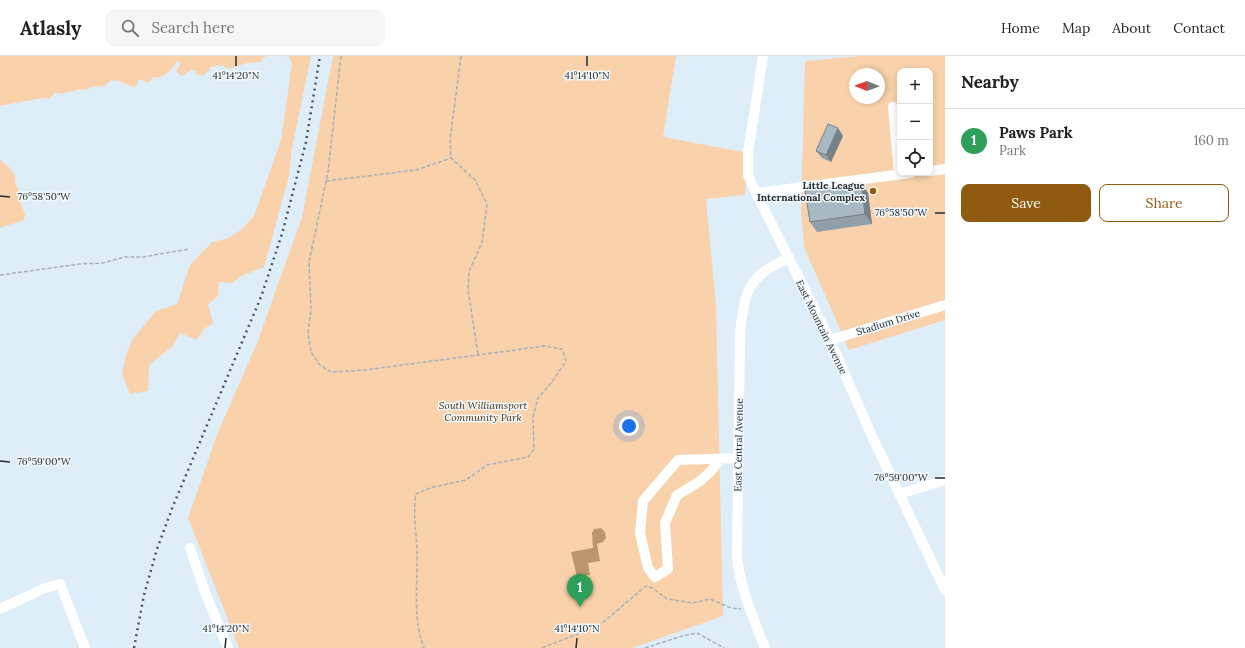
<!DOCTYPE html>
<html lang="en">
<head>
<meta charset="utf-8">
<style>
  :root { --surface:#fff; --page:#f6f6f6; --text:#222; --muted:#767676; --line:#e0e0e0; --accent:#915a11 }
  body { margin:0; font-family:Lora,serif; background:var(--page); color:var(--text) }
  .controls { position:absolute; right:12px; top:12px; display:grid; overflow:hidden; border-radius:8px; box-shadow:0 2px 6px #0003 }
  .controls button { width:36px; height:36px; display:grid; place-items:center; padding:0; border:0; border-bottom:1px solid var(--line); background:var(--surface); color:var(--text); font:20px sans-serif }
  .compass { position:absolute; left:849px; top:12px; width:36px; height:36px; border-radius:50%; background:var(--surface); box-shadow:0 2px 6px #0003; rotate:271deg }
  .you { position:absolute; left:629px; top:370px; width:14px; height:14px; margin:-10px; border:3px solid #fff; border-radius:50%; background:#1a73e8; box-shadow:0 0 0 6px #1a73e833 }
  .badge { display:grid; place-items:center; width:26px; height:26px; border-radius:50%; background:var(--accent); color:#fff; font-size:13px; font-weight:700 }
  .pin { position:absolute; translate:-50% -33px; filter:drop-shadow(0 1px 2px #0008) }
  .pin::after { content:''; position:absolute; top:21px; width:14px; height:12px; background:inherit; clip-path:polygon(0 0,100% 0,50% 100%) }
  .list { margin:0; padding:0; list-style:none }
  h2 { display:flex; justify-content:space-between; align-items:center; height:52px; margin:0; padding:0 16px; font-size:17px }
  h2 small { font-size:13px; font-weight:400; color:var(--muted) }
  .list li { display:grid; grid-template-columns:26px 1fr auto; gap:12px; align-items:center; box-sizing:border-box; height:64px; padding:0 16px; border-top:1px solid var(--line) }
  .list b { display:block; font-size:15px; white-space:nowrap }
  .list p { margin:0; font-size:13px; white-space:nowrap; color:var(--muted) }
  .list em { font-size:13px; font-style:normal; color:var(--muted) }
  .actions { display:flex; gap:8px; padding:12px 16px }
  .actions a { flex:1; padding:9px 0; border:1px solid var(--accent); border-radius:8px; text-align:center; font-size:14px; color:var(--accent) }
  .actions .main { background:var(--accent); color:#fff }
  .icon { flex:none; width:22px; height:22px; fill:none; stroke:currentColor; stroke-width:2; stroke-linecap:round; stroke-linejoin:round }
  .map { position:relative; flex:none; width:945px; height:592px; overflow:hidden }
  header { display:flex; align-items:center; gap:24px; box-sizing:border-box; height:56px; padding:0 20px; background:var(--surface); border-bottom:1px solid var(--line) }
  header strong { font-size:19px }
  nav { display:flex; gap:22px; margin-inline-start:auto; font-size:14px }
  .search { width:280px; height:36px; background:var(--page); display:flex; align-items:center; gap:10px; box-sizing:border-box; padding:0 14px; border-radius:8px; color:var(--muted); font-size:15px }
  main { display:flex }
  aside { flex:1; background:var(--surface) }
  .map>svg:first-child { display:block }
</style>
</head>
<body>
<header>
<strong>Atlasly</strong>
<div class="search"><svg class="icon" aria-label="search" viewBox="0 0 24 24"><circle cx="10" cy="10" r="6"/><path d="M15 15l6 6"/></svg>Search here</div>
<nav><a>Home</a><a>Map</a><a>About</a><a>Contact</a></nav>
</header>
<main>
<div class="map">
<svg width="945" height="592" viewBox="0 0 945 592">
  <rect width="100%" height="100%" fill="#deeef9"/>
  <path fill="#f9d2ac" fill-rule="evenodd" d="M 0,0 L 268,0 L 264,1 L 261,6 L 247,7 L 229,13 L 222,9 L 211,11 C 208,17 204,20 197,19 L 195,14 L 191,14 L 182,20 L 176,15 L 181,7 L 177,5 C 172,14 163,24 152,21 L 151,25 L 146,27 L 143,24 L 138,24 L 138,28 L 135,31 C 124,29 113,18 105,30 L 91,31 L 87,34 L 81,33 L 61,38 L 55,36 L 50,43 L 42,42 L 0,50 Z
    M 286,0 L 311,0 L 292,92 L 289,120 L 264,211 L 242,220 L 232,227 L 219,226 L 218,240 L 208,248 L 213,267 L 204,273 L 197,284 L 180,277 L 173,290 L 149,309 L 148,335 L 130,338 L 122,318 L 126,299 L 132,284 L 156,255 L 177,248 L 190,209 L 212,186 L 229,182 L 242,173 L 254,160 L 281,84 L 292,8 L 289,1 Z
    M 333,0 L 676,0 L 663,81 L 748,97 L 745,139 L 706,143 L 716,250 L 723,560 L 632,592 L 239,592 L 188,462 L 218,376 L 257,287 L 302,161 Z
    M 861,0 L 945,0 L 945,264 L 849,294 L 804,191 L 801,154 L 805,5 ZM 900,15 L 930,15 L 930,117 L 900,117 ZM 855,18 L 879,18 L 879,42 L 855,42 Z
    M 0,104 L 9,111 L 15,119 L 15,126 L 21,139 L 20,145 L 25,158 L 24,164 L 0,172 Z"/>
  <path fill="#bb956e" d="M 601,472 L 605,476 L 606,482 L 603,486 L 597,488 L 600,505 L 588,507 L 590,519 L 577,521 L 571,496 L 593,492 L 592,477 L 594,473 Z"/>
  <g fill="none" stroke-linecap="round" stroke-linejoin="round">
    <path stroke="#a4b1ba" stroke-width="1.5" stroke-dasharray="4 2" stroke-linecap="butt" d="M 341,0 L 328,116 L 309,206 L 311,253 L 308,277 L 311,296 L 320,309 L 329,315 L 335,316 L 365,314 L 545,290 L 562,293 L 566,305 L 552,326 L 538,342 L 533,361 L 534,393 L 528,401 L 487,409 L 466,424 L 430,432 L 416,438 C 413,457 416,475 417,494 C 418,527 412,561 424,592
      M 461,0 L 450,84 L 451,102 L 475,124 L 487,148 L 482,187 L 469,215 L 468,234 L 478,298
      M 326,125 L 416,114 L 451,102
      M 0,219 L 80,208 L 103,207 L 124,201 L 143,201 L 189,193
      M 542,592 L 600,569 L 646,530 L 652,532 L 667,543 L 693,547 L 710,543 L 731,552 L 741,553
      M 645,592 L 682,580 L 697,577 L 724,592"/>
    <path stroke="#fff" stroke-width="10" d="M 763,0 L 748,97 L 748,119 L 756,137 L 830,284 L 871,378 L 945,534
      M 893,51 L 899,118
      M 930,115 L 945,113
      M 756,137 L 911,117
      M 830,284 L 945,249
      M 720,403 C 709,421 695,429 677,439 L 665,467 L 668,513 L 655,521 L 648,512 L 640,477 L 643,445 L 678,404 L 738,402
      M 899,438 L 945,424
      M 190,492 L 206,539 L 228,592
      M 0,553 L 45,532 L 60,528 L 85,592
      M 765,592 C 753,561 740,533 737,500 L 740,277 C 745,235 747,220 789,202"/>
    <path stroke="#4d555a" stroke-width="2.5" stroke-dasharray="2 4" stroke-linecap="butt" d="M 134,592 L 144,539 L 157,493 L 173,450 L 261,241 L 282,178 L 306,86 L 320,0"/>
  </g>
  <path fill="#919fa8" d="M 843,80 L 831,106 L 822,102 L 816,95 Z
    M 861,127 L 868,137 L 872,168 L 817,176 L 810,166 Z"/>
  <path fill="#768288" d="M 838,72 L 843,80 L 831,106 L 826,99 Z
    M 861,127 L 868,137 L 872,168 L 865,158 Z"/>
  <path fill="#a9b9c3" stroke="#768288" d="M 898,56 L 900,56 L 900,82 Z
    M 828,68 L 838,72 L 826,99 L 816,95 Z
    M 861,127 L 865,158 L 810,166 L 805,135 Z"/>
  <path fill="none" stroke="#262c30" stroke-width="1.5" d="M 236,10 L 236,0M 587,10 L 587,0M 0,140 L 10,141M 935,157 L 945,157M 0,405 L 10,406M 935,422 L 945,422M 225,592 L 226,582M 576,592 L 577,582"/>
  <circle fill="#915a11" stroke="#f3fafe" stroke-width="1.5" cx="873" cy="135" r="4"/>
  <g text-anchor="middle" stroke-width="3" stroke-linejoin="round" paint-order="stroke">
    <g font-size="10" font-weight="bold" fill="#262c30" stroke="#f3fafe" text-anchor="end">
      <text x="865" y="133">Little League<tspan x="865" dy="12">International Complex</tspan></text>
    </g>
    <g font-size="10" fill="#262c30" stroke="#f3fafe">
      <text transform="translate(888 266) rotate(-17)" y="4">Stadium Drive</text>
      <text transform="translate(822 271) rotate(64)" y="4">East Mountain Avenue</text>
      <text transform="translate(738 389) rotate(-89)" y="4">East Central Avenue</text>
    </g>
    <g font-size="10" font-style="italic" fill="#482d0d" stroke="#f3fafe">
      <text x="483" y="353">South Williamsport<tspan x="483" dy="12">Community Park</tspan></text>
    </g>
  </g>
  <g font-size="10" text-anchor="middle" fill="#262c30" stroke="#f3fafe" stroke-width="3" stroke-linejoin="round" paint-order="stroke">
    <text x="236" y="23">41°14'20"N</text>
    <text x="587" y="23">41°14'10"N</text>
    <text x="44" y="144">76°58'50"W</text>
    <text x="901" y="160">76°58'50"W</text>
    <text x="44" y="409">76°59'00"W</text>
    <text x="901" y="425">76°59'00"W</text>
    <text x="226" y="576">41°14'20"N</text>
    <text x="577" y="576">41°14'10"N</text>
  </g>
</svg>
<div class="controls">
<button>+</button>
<button>−</button>
<button><svg class="icon" aria-label="locate" viewBox="0 0 24 24"><circle cx="12" cy="12" r="6"/><path d="M12 2v4M12 18v4M2 12h4M18 12h4"/></svg></button>
</div>
<svg class="compass" viewBox="-18 -18 36 36"><path d="M0-13l5 13h-10z" fill="#e53935"/><path d="M0 13l5-13h-10z" fill="#767676"/></svg>
<div class="you"></div>
<div class="pin badge" style="left:580px;top:551px;background:#2e9e5b">1</div>
</div>
<aside>
<h2>Nearby<small></small></h2>
<ul class="list">
<li><span class="badge" style="background:#2e9e5b">1</span><div><b>Paws Park</b><p>Park</p></div><em>160 m</em></li>
</ul>
<div class="actions"><a class="main">Save</a><a>Share</a></div>
</aside>
</main>
</body>
</html>
